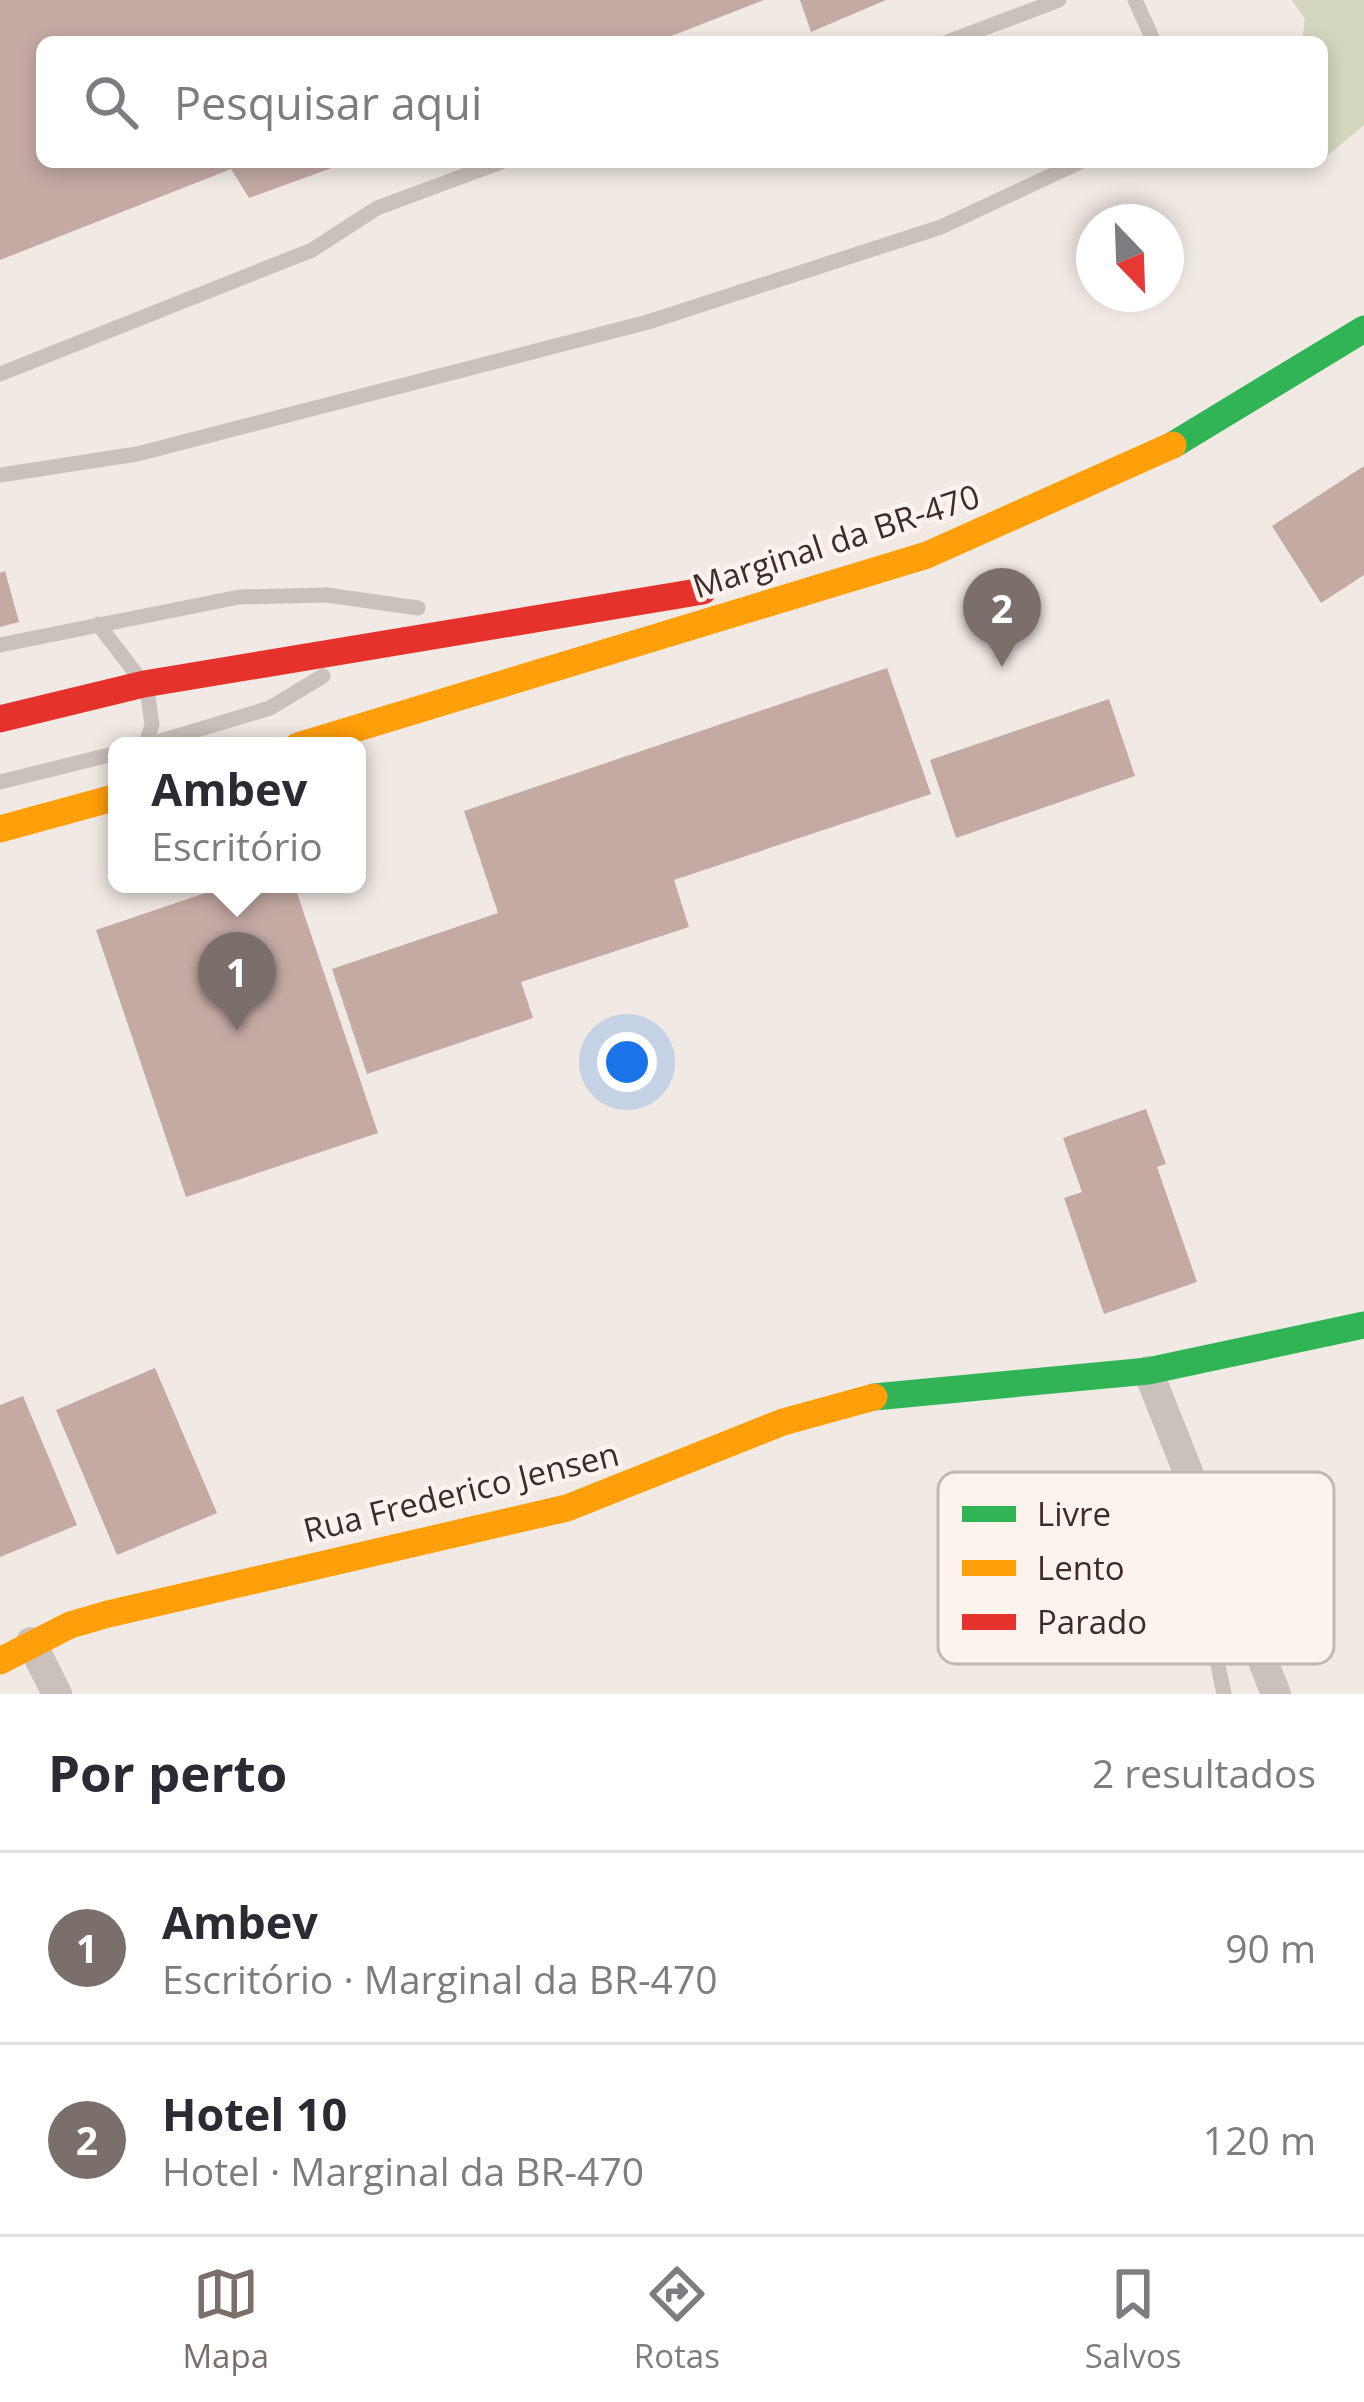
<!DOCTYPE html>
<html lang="pt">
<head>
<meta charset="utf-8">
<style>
  :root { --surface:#fff; --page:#f7f7f7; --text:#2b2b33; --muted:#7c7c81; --line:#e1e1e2; --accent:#7a6f6a }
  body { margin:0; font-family:"Open Sans",sans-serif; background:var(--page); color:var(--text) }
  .compass { position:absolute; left:1076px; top:204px; width:108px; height:108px; border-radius:50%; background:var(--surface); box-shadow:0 6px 18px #0003; rotate:157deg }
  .you { position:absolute; left:627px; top:1062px; width:42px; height:42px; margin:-30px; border:9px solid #fff; border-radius:50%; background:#1a73e8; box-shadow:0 0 0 18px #1a73e833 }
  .badge { display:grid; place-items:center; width:78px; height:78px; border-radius:50%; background:var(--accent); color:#fff; font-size:39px; font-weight:700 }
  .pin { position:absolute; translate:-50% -99px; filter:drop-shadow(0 3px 6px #0008) }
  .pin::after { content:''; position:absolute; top:63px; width:42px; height:36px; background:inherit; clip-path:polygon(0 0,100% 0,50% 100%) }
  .popup { position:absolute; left:108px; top:737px; width:258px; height:156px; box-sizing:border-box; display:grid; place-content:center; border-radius:18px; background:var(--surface); filter:drop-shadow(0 3px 9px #0005); font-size:39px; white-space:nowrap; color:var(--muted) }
  .popup b { font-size:45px; color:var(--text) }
  .popup::after { content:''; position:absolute; left:50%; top:100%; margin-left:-24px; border:24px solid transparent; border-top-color:var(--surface) }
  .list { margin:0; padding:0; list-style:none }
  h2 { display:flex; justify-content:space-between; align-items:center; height:156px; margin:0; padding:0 48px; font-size:51px }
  h2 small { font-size:39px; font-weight:400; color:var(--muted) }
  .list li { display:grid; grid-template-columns:78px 1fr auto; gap:36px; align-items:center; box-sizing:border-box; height:192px; padding:0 48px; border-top:3px solid var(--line) }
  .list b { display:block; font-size:45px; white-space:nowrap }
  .list p { margin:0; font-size:39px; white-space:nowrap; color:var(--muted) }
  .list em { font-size:39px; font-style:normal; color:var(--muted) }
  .icon { flex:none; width:66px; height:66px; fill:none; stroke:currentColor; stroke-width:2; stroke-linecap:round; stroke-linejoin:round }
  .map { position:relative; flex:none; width:1364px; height:1694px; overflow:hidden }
  .search { position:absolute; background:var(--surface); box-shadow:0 6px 18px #0003; left:36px; right:36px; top:36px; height:132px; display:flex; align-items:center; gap:30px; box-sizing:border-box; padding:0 42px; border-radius:18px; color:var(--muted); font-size:45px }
  .sheet { height:540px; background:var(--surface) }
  nav { display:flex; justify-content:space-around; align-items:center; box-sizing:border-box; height:168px; border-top:3px solid var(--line); background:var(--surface); font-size:33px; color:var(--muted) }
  nav a { display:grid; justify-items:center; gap:6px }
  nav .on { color:var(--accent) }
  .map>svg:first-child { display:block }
</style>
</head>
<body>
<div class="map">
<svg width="1364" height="1694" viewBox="0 0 1364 1694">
  <rect width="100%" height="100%" fill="#f0e9e4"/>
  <path fill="#d3d6bc" d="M 1292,0 L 1364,0 L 1364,125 L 1322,160 L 1322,42 L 1302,42 L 1305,19 Z"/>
  <path fill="#c5aaa4" d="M 0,0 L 764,0 L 656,42 L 42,42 L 42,162 L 348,162 L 249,198 L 231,169 L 0,260 Z
    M 800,0 L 886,0 L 811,32 Z
    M 1364,466 L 1364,575 L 1321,603 L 1272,526 Z
    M 5,571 L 19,622 L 0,627 L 0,573 Z
    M 887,668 L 931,794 L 674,880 L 689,927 L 521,982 L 533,1018 L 367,1074 L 332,969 L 498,913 L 464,811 Z
    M 1109,699 L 1135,776 L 956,838 L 930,760 Z
    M 232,884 L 294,884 L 378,1133 L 186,1197 L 96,930 Z
    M 1146,1109 L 1166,1164 L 1157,1167 L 1197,1282 L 1104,1314 L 1064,1198 L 1082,1192 L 1063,1138 Z
    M 155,1368 L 217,1513 L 117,1555 L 56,1410 Z
    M 23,1396 L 77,1525 L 0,1557 L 0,1405 Z"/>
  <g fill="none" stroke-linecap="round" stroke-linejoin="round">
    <path stroke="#cac1bc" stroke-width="15" d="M 1135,0 L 1154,42
      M 947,42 L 1059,0
      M 0,374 L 312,250 L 377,208 L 501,162
      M 0,475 L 137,454 L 648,322 L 941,227 L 1080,162
      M 98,624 L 137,675
      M 0,645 L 239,597 L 327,595 L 418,608
      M 144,746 L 270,708 L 323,676
      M 145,746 L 152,725 L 148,696
      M 0,782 L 117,753
      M 1224,1694 L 1213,1641 L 1217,1617 L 1238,1600"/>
    <path stroke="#cac1bc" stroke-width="30" d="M 1148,1371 L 1276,1694
      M 31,1642 L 57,1694"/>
    <path stroke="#30b455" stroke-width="27" d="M 1173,445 L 1364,329
      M 874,1397 L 1148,1371 L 1364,1325"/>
    <path stroke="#ff9f0a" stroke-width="27" d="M 298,746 L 927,555 L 1173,445
      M 0,829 L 117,797
      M 0,1661 L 70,1625 L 108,1614 L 567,1508 L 783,1422 L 874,1397"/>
    <path stroke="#e5322d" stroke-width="27" d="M 0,719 L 144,684 L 703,591"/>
  </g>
  <g text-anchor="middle" stroke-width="9" stroke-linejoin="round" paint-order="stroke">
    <g font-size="33" fill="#3b2d29" stroke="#fcf3ec">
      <text transform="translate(836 541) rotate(-18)" y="12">Marginal da BR-470</text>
      <text transform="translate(461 1492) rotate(-14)" y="12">Rua Frederico Jensen</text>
    </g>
  </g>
  <rect x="938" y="1472" width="396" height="192" rx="18" fill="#fcf3ec" stroke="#c2b8b2" stroke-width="3"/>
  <rect x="962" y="1506" width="54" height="16" fill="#30b455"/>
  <rect x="962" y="1560" width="54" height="16" fill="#ff9f0a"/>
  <rect x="962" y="1614" width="54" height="16" fill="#e5322d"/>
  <g font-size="33" fill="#3b2d29">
    <text x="1037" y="1526">Livre</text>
    <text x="1037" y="1580">Lento</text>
    <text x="1037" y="1634">Parado</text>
  </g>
</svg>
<svg class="compass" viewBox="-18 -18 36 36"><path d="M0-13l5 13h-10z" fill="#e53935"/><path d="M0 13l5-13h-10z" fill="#7c7c81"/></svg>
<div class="you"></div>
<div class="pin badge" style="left:237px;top:1031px">1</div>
<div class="popup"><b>Ambev</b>Escritório</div>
<div class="pin badge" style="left:1002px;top:667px">2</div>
<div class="search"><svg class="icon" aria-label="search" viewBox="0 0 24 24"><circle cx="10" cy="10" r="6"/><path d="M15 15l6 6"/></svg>Pesquisar aqui</div>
</div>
<section class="sheet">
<h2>Por perto<small>2 resultados</small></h2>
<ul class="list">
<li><span class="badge">1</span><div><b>Ambev</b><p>Escritório · Marginal da BR-470</p></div><em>90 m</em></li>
<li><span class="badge">2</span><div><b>Hotel 10</b><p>Hotel · Marginal da BR-470</p></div><em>120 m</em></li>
</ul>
</section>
<nav>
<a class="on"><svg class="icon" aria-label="map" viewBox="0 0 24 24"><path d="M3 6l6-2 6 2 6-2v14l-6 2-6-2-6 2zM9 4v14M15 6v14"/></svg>Mapa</a>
<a><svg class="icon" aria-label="directions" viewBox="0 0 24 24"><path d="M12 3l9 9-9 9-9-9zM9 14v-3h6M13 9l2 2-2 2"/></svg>Rotas</a>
<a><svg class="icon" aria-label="saved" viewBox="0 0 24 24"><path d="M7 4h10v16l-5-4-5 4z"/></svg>Salvos</a>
</nav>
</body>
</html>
